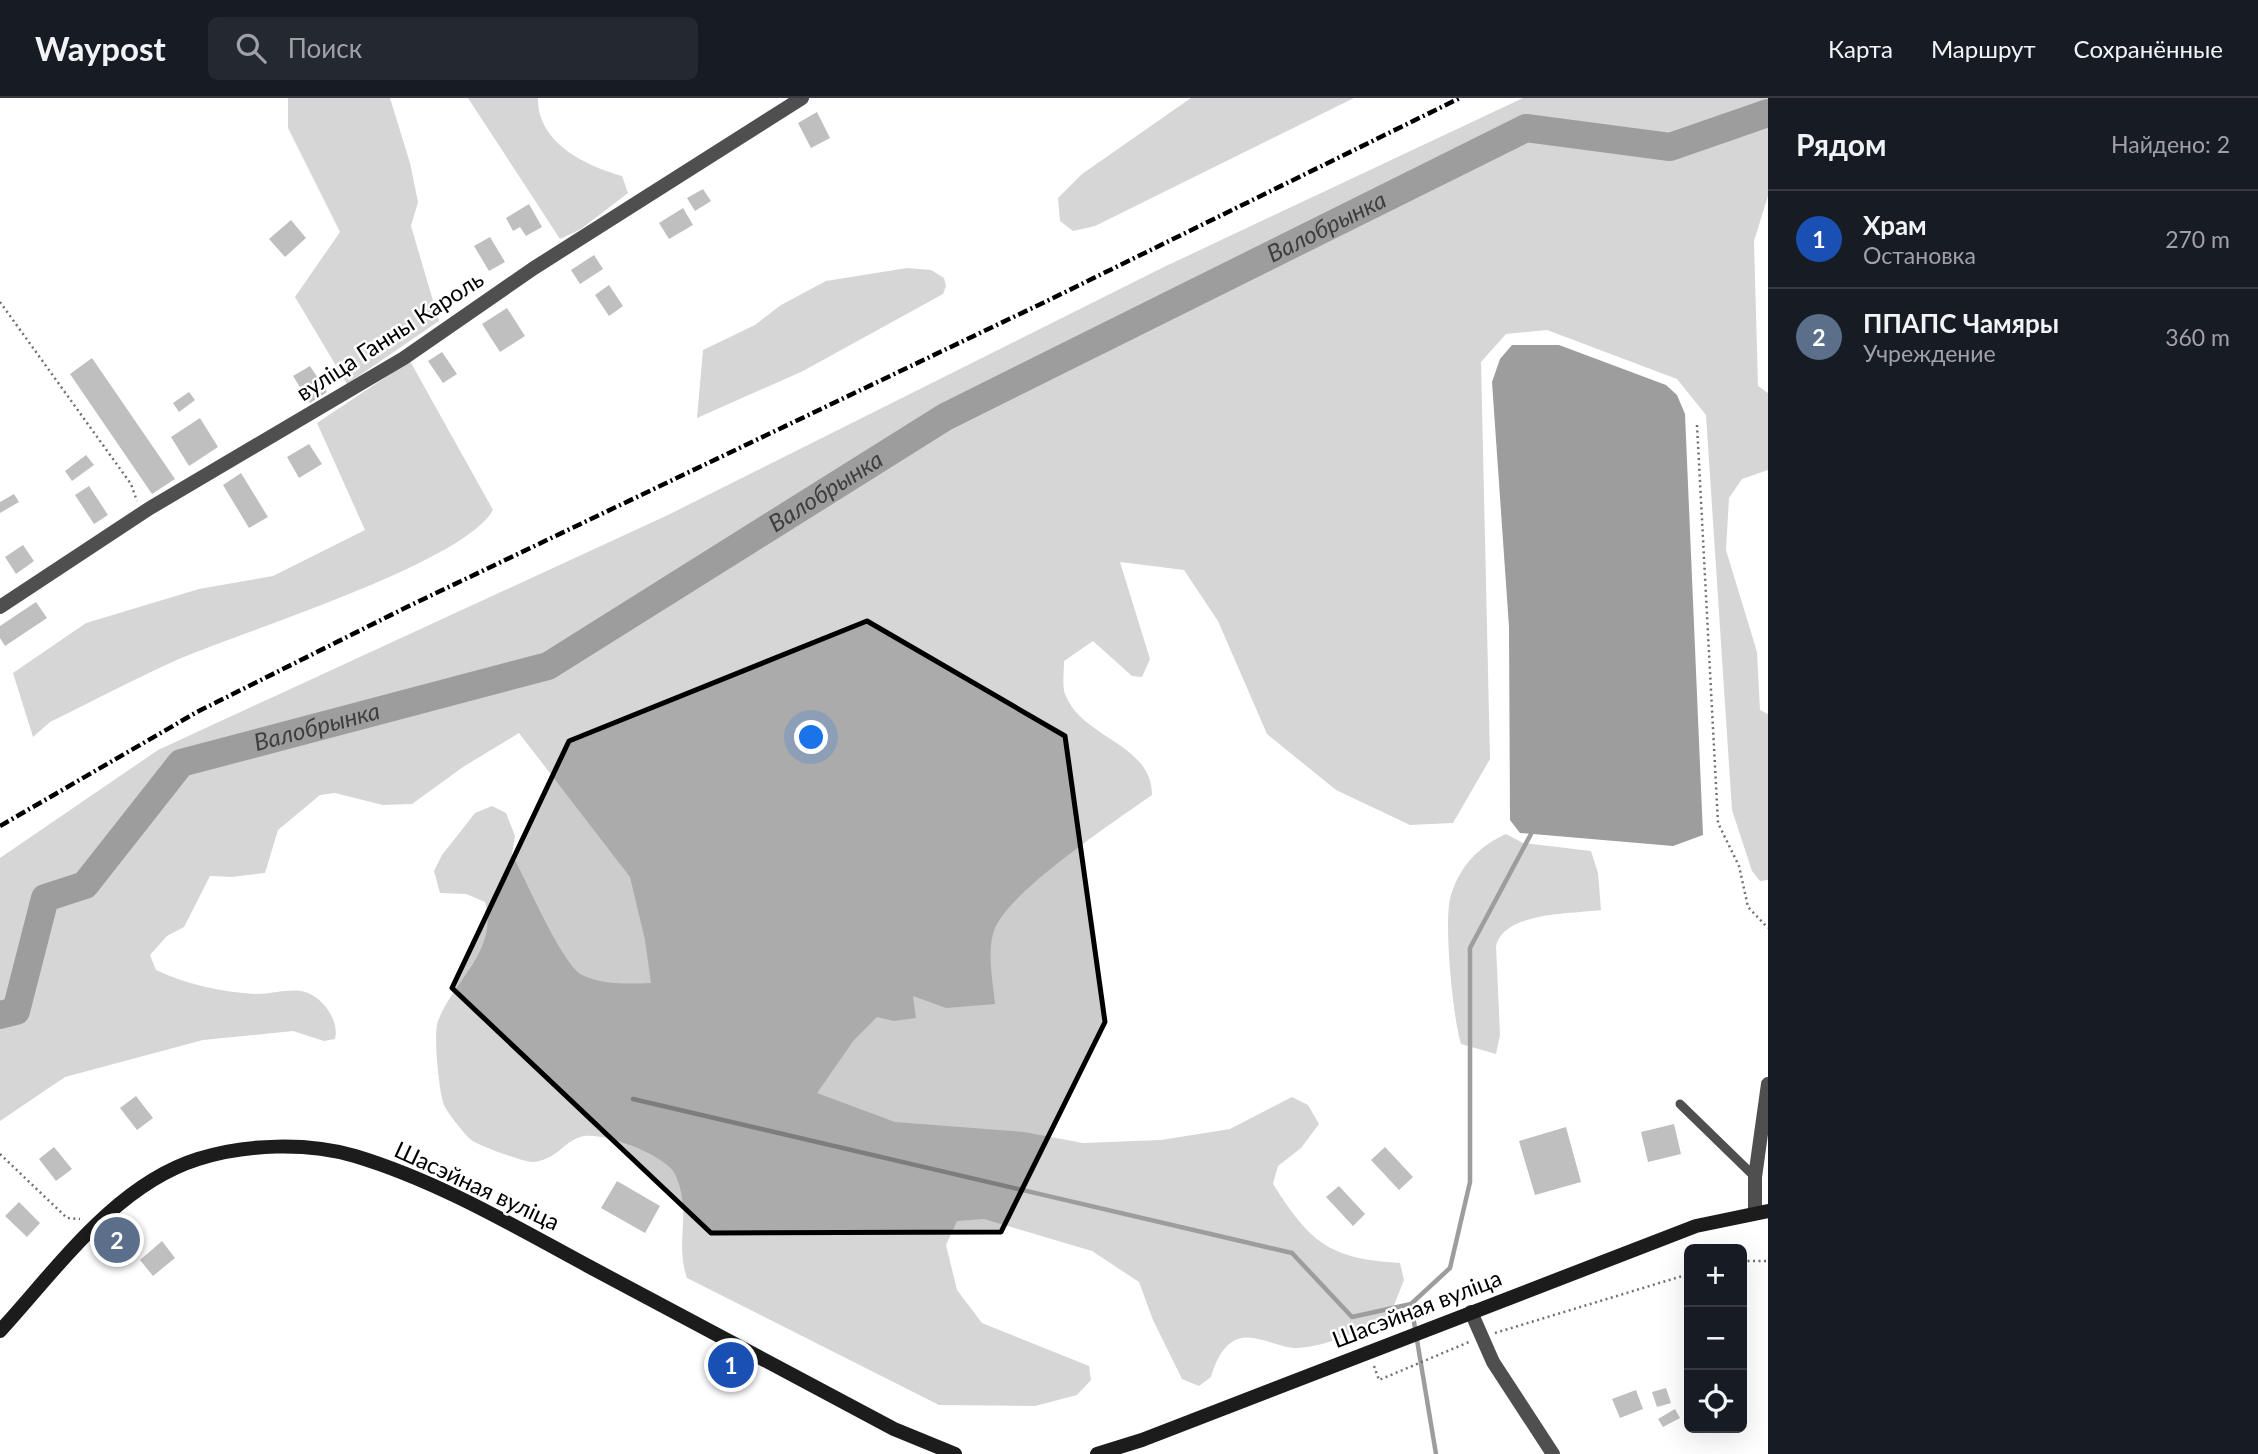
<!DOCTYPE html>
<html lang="ru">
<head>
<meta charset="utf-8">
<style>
  :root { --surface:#171b24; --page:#242831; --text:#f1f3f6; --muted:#9ea1a6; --line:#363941; --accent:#858687 }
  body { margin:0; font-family:Lato,sans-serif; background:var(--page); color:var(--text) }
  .controls { position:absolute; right:21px; bottom:21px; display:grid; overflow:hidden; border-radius:10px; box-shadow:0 7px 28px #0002 }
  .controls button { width:63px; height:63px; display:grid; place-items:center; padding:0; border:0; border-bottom:2px solid var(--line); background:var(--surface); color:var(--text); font:35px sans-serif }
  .you { position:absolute; left:812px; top:640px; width:24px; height:24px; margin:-18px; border:5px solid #fff; border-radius:50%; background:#1a73e8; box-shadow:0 0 0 10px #1a73e833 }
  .badge { display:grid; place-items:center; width:46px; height:46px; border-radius:50%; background:var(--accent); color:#fff; font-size:23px; font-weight:700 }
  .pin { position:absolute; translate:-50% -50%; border:4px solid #fff; box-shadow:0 2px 7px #0006 }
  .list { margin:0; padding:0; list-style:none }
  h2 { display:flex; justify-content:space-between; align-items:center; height:91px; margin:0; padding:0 28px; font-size:30px }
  h2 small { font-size:23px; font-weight:400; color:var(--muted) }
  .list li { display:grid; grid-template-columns:46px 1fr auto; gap:21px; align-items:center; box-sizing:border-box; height:98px; padding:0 28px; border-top:2px solid var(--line) }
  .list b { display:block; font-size:26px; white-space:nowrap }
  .list p { margin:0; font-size:23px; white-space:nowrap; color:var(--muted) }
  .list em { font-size:23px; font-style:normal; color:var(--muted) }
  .icon { flex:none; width:38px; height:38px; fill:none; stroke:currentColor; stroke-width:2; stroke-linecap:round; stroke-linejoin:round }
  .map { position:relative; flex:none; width:1768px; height:1356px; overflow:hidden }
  header { display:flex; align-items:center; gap:42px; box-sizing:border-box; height:98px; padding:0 35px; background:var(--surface); border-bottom:2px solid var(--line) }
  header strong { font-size:33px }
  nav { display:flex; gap:38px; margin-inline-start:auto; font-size:24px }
  .search { width:490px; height:63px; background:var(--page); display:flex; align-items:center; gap:18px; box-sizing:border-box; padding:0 24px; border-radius:10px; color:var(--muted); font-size:26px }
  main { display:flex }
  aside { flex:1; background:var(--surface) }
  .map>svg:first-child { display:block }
</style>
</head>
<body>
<header>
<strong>Waypost</strong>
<div class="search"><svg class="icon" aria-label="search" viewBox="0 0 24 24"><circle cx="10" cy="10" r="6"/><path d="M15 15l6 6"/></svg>Поиск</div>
<nav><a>Карта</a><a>Маршрут</a><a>Сохранённые</a></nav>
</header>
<main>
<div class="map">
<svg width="1768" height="1356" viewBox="0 0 1768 1356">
  <rect width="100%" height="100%" fill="#fff"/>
  <path fill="#d6d6d6" d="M 288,0 L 390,0 L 410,65 L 418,104 L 411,128 L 439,223 L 347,286 L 295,199 L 340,134 L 288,30 Z
    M 468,0 L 538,0 C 537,45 586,68 622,78 L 628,95 L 581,131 L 560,141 Z
    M 1191,0 L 1354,0 L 1095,128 L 1073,133 L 1060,123 L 1058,100 L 1082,76 Z
    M 1523,0 L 1768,0 L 1768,98 L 1754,143 L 1758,288 L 1768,295 L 1768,372 L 1742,381 L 1729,400 L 1726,452 L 1757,554 L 1760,612 L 1768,616 L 1768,782 L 1760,783 L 1752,773 L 1732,712 L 1706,317 L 1677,281 L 1547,232 L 1506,236 L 1481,264 L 1490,661 L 1453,725 L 1410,727 L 1336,692 L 1267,636 L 1218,523 L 1184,472 L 1120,464 L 1150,561 L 1142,579 L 1132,578 L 1093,543 L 1064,563 C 1064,573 1062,588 1065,596 C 1082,641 1152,645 1152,697 C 1114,724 1012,791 995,830 C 986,852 993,883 995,906 L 946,910 L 913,898 L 916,920 L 894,923 L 877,919 L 854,942 L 817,995 L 895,1024 L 1024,1034 L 1083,1045 L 1161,1042 L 1230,1031 L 1292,999 L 1308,1007 L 1319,1026 L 1301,1050 L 1278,1068 L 1273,1086 C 1310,1144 1329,1161 1400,1165 L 1404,1182 L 1389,1220 C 1360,1232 1330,1248 1297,1250 C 1278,1250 1255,1235 1238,1241 C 1223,1246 1215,1265 1211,1279 L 1199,1288 L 1182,1281 L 1153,1222 L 1139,1184 L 1092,1153 L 984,1121 L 957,1123 L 946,1147 L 957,1192 L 982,1225 L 1089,1268 L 1091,1282 L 1077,1297 L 1035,1308 L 939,1307 L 687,1180 C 674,1142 693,1116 675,1076 C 666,1057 600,1032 580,1039 C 564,1044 557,1061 534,1064 C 526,1065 476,1047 470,1041 C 462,1033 449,1017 444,1007 C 439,994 433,935 438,923 C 454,882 499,852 485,804 L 466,796 L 440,795 L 434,773 L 442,757 L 475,715 L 492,708 L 506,715 L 515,738 L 512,756 C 525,780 562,866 582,877 C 602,887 630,886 651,885 L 645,842 L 630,779 L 519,635 L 463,669 L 412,706 L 383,707 L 335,695 L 320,697 L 278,732 L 265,775 L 232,779 L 210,778 L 184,829 L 167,838 L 150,857 L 156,872 C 188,887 221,894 257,896 C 271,896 287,891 301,893 C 321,896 340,922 335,941 L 324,943 L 293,933 L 203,942 L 65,979 L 0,1023 L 0,760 L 158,652 L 668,417 L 1166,168 Z
    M 907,170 L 931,172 L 944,180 L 946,188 L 943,196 L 803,273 L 697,320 L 703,252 L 755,227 L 781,207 L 826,183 Z
    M 410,263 L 493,412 C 464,465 244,533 179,561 C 136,580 93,603 50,624 L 33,639 L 13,575 L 86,525 L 199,491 L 273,478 L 365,432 L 317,325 Z
    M 1506,736 L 1523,745 L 1591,753 L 1598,775 L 1601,812 C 1571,816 1504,814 1496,848 L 1500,937 L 1496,956 L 1461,946 C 1453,921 1443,821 1451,797 C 1460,768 1479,748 1506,736 Z"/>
  <path fill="#9d9d9d" d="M 1512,247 L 1559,247 L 1666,287 L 1677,297 L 1685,316 L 1703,737 L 1673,748 L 1520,735 L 1510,722 L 1509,529 L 1492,284 L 1500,261 Z"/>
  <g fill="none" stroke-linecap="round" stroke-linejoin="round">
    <path stroke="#9d9d9d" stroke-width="4.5" d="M 633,1001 L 1292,1155 L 1352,1219 L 1411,1206
      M 1436,1356 L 1411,1206 L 1450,1170 L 1470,1084 L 1470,850 L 1531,736"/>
    <path stroke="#9d9d9d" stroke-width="28" id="s1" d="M 0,917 L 16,913 L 45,800 L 85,787 L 181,665 L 548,568 L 945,319 L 1526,30 L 1670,49 L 1768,15"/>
  </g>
  <path fill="#bfbfbf" d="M 817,14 L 830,40 L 811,50 L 798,25 Z
    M 703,91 L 711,103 L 695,113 L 687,100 Z
    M 529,106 L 542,129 L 526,138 L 520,129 L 513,133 L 506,120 Z
    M 683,110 L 693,127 L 669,141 L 659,125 Z
    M 291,122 L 306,140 L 285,159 L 269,141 Z
    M 490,139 L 505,164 L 489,173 L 474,148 Z
    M 594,157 L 603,171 L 580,186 L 571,172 Z
    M 609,187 L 623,208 L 609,218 L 595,197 Z
    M 507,210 L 525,238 L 500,254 L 482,226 Z
    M 442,254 L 457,276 L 443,285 L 428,263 Z
    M 92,260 L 175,381 L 152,396 L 70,276 Z
    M 310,268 L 327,294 L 310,305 L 293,278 Z
    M 189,294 L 195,302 L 179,314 L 173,305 Z
    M 200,320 L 218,349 L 189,368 L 171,339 Z
    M 309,346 L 322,366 L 299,380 L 287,359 Z
    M 86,357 L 94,367 L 72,383 L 65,373 Z
    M 241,375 L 268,419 L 249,430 L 223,387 Z
    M 89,388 L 108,417 L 94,426 L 75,397 Z
    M 14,396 L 19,404 L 0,415 L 0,404 Z
    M 23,447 L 34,463 L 16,476 L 5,459 Z
    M 36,504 L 47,520 L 5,548 L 0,540 L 0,528 Z
    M 136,998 L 153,1020 L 137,1032 L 120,1010 Z
    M 1674,1026 L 1681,1056 L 1648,1064 L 1641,1034 Z
    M 1566,1029 L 1581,1084 L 1535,1097 L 1519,1043 Z
    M 54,1049 L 72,1071 L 56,1083 L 39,1061 Z
    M 1385,1049 L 1413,1079 L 1399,1092 L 1371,1062 Z
    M 617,1083 L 660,1108 L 645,1135 L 601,1110 Z
    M 1339,1088 L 1365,1116 L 1353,1128 L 1326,1099 Z
    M 19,1104 L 40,1125 L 27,1139 L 5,1118 Z
    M 162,1143 L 175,1160 L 153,1178 L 140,1162 Z
    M 1666,1290 L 1671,1305 L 1657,1309 L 1652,1294 Z
    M 1636,1292 L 1643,1311 L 1620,1320 L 1612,1301 Z
    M 1675,1311 L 1680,1320 L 1663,1329 L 1658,1321 Z"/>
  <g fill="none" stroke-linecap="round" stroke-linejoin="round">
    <path stroke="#717171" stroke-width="2.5" stroke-dasharray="2 3.5" stroke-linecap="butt" d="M 0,204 L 131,386 L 137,403
      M 1697,327 L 1718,725 L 1739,768 L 1748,809 L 1768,830
      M 0,1056 L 67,1120 L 80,1121
      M 526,1113 L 558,1130
      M 1742,1163 L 1768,1163
      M 1495,1235 L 1689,1176
      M 713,1256 L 745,1275
      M 1374,1268 L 1379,1282 L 1469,1244"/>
    <path stroke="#4f4f4f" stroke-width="9" d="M 1680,1006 L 1755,1079"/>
    <path stroke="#4f4f4f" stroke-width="14" d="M 0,509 L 150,410 L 404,260 L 534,170 L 802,0
      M 1755,1114 L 1755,1079 L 1768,986
      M 1471,1214 L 1493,1264 L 1553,1356"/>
    <path stroke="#1c1c1c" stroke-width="14" d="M 0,1233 C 56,1172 115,1087 198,1061 C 245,1046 307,1044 355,1058 C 438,1083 514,1128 590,1169 C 691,1223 792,1277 894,1331 L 955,1356
      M 1097,1356 L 1142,1342 L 1696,1128 L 1768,1113"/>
    <path stroke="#000" stroke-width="4.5" stroke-dasharray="10 3.5 2 3.5" stroke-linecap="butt" d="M 0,728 L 197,614 L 409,508 L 1049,202 L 1460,0"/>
  </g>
  <path fill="#000" fill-opacity="0.2" stroke="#000" stroke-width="5" stroke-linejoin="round" d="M 867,523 L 1065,638 L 1105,924 L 1001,1134 L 711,1135 L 452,890 L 569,643 Z"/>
  <g text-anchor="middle" stroke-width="5" stroke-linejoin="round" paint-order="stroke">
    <g font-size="23" fill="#000" stroke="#fff">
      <text transform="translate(390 238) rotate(-33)" y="8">вуліца Ганны Кароль</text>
      <text transform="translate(477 1088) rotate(25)" y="8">Шасэйная вуліца</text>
      <text transform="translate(1417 1211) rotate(-21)" y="8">Шасэйная вуліца</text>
    </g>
    <g font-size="24" font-style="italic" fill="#3e3e3e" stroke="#fff">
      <text dy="8" stroke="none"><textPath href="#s1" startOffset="1605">Валобрынка</textPath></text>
      <text dy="8" stroke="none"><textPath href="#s1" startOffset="1038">Валобрынка</textPath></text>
      <text dy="8" stroke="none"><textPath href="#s1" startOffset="471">Валобрынка</textPath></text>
    </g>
  </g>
</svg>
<div class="controls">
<button>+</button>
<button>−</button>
<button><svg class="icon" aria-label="locate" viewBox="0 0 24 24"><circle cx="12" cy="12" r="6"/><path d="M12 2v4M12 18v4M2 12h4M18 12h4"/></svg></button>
</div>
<div class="you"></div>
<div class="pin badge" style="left:731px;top:1267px;background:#1a4fb4">1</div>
<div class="pin badge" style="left:117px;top:1142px;background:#5c6f8a">2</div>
</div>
<aside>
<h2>Рядом<small>Найдено: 2</small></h2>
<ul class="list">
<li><span class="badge" style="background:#1a4fb4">1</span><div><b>Храм</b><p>Остановка</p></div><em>270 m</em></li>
<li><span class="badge" style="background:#5c6f8a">2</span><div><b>ППАПС Чамяры</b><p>Учреждение</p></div><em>360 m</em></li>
</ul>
</aside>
</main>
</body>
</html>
